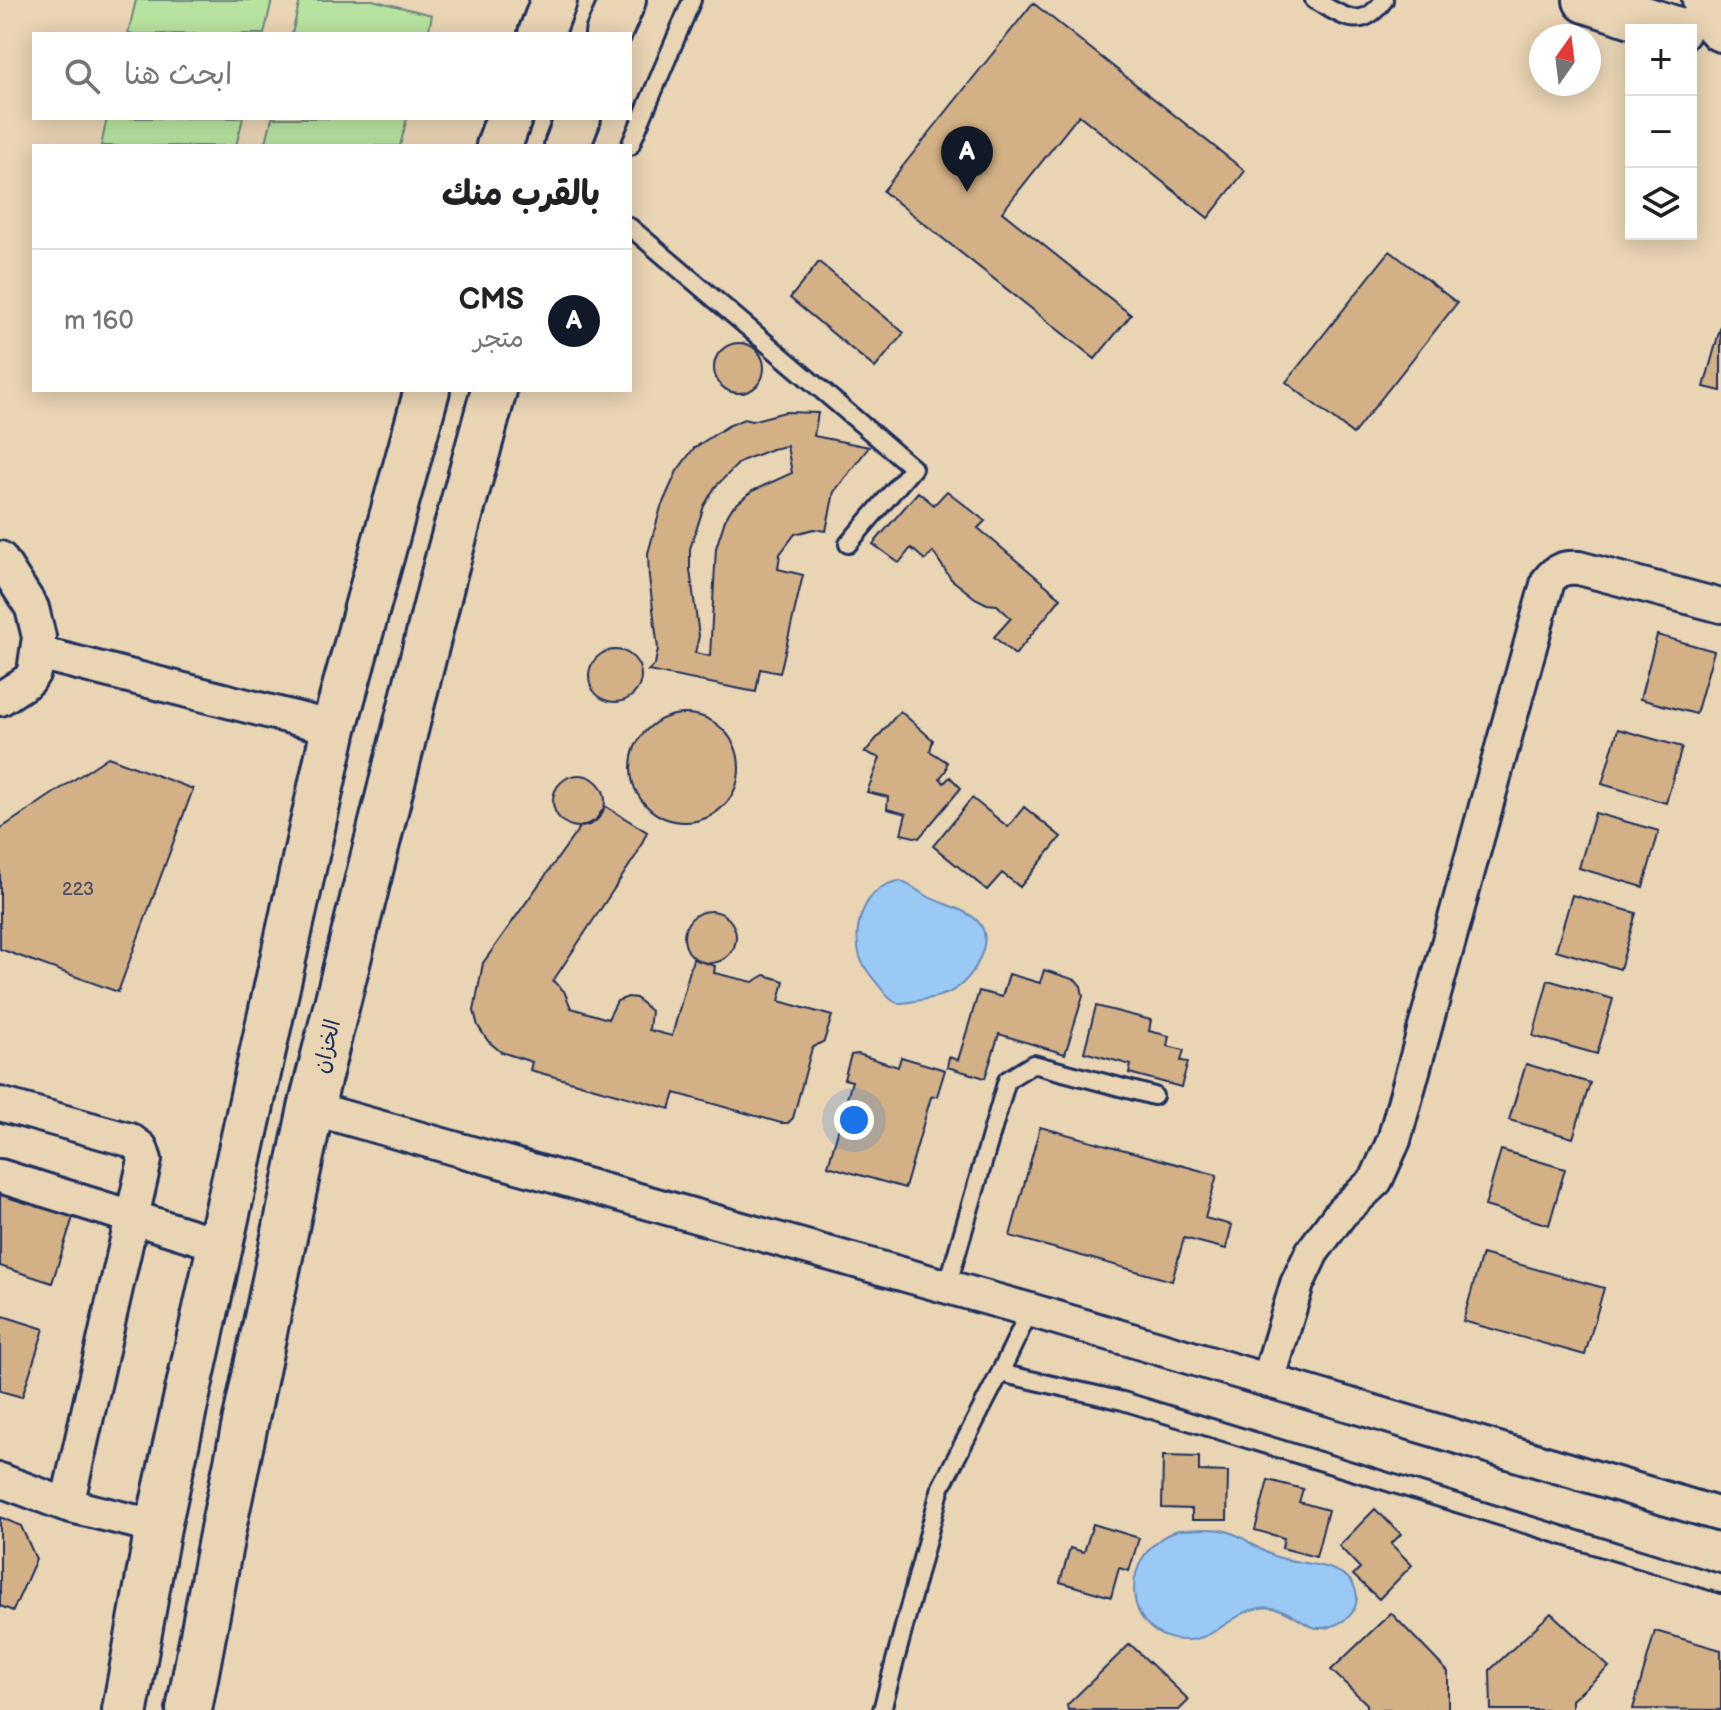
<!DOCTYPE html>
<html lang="ar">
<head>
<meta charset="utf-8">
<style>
  :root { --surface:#fff; --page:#f2f2f2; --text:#202124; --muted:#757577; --line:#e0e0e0; --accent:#111827 }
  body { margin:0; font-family:"Balsamiq Sans","Playpen Sans Arabic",sans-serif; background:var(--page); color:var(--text); direction:rtl }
  .controls { position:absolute; right:24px; top:24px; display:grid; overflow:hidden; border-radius:0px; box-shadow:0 4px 20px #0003 }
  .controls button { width:72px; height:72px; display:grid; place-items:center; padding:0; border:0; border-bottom:2px solid var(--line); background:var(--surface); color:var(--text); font:40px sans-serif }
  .compass { position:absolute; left:1529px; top:24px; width:72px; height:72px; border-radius:50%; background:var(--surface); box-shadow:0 4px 20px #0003; rotate:14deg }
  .you { position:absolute; left:854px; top:1120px; width:28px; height:28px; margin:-20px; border:6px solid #fff; border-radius:50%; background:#1a73e8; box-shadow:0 0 0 12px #1a73e833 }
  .badge { display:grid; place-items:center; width:52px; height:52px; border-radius:50%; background:var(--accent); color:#fff; font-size:26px; font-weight:700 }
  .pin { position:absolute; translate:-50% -66px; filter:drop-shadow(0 2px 4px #0008) }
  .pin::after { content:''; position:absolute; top:42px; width:28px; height:24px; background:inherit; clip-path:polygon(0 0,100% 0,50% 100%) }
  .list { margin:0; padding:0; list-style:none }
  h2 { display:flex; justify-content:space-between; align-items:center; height:104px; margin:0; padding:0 32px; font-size:34px }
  h2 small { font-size:26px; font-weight:400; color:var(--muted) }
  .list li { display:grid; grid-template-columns:52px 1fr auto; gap:24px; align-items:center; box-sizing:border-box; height:144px; padding:0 32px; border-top:2px solid var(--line) }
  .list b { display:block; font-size:30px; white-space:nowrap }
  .list p { margin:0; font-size:26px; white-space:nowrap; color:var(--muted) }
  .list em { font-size:26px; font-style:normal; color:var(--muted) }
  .icon { flex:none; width:44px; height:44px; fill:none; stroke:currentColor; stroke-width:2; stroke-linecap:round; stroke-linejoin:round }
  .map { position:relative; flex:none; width:1721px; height:1710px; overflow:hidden; direction:ltr }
  .search { position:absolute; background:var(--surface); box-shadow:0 4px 20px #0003; left:32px; top:32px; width:600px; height:88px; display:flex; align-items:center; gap:20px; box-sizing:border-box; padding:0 28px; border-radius:0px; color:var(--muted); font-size:30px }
  .panel { position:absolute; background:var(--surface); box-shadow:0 4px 20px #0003; left:32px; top:144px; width:600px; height:248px; border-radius:0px; direction:rtl }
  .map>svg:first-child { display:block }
</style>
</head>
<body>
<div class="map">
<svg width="1721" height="1710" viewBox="0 0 1721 1710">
  <rect width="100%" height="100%" fill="#e9d4b3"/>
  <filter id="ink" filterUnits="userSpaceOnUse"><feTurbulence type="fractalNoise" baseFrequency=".0125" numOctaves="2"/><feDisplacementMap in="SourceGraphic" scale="16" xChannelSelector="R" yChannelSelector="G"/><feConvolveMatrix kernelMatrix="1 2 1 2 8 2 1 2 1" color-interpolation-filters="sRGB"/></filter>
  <g filter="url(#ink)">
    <path fill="#b8e29f" stroke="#6a887e" stroke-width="2" d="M 136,0 L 272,0 L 264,34 L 128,34 Z
      M 300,0 L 372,0 L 432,15 L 428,34 L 292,34 Z
      M 107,118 L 243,118 L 236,146 L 101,146 Z
      M 272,118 L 407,118 L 400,146 L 265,146 Z"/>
    <path fill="#9ac9f5" stroke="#678bb9" stroke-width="2" d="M 900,881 C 911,885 917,891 927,896 C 954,911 1001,913 979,960 C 973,974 961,988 946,994 C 938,997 904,1004 898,1003 C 889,1000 886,994 880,987 C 872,977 864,969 860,957 C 851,925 866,885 900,881 Z
      M 1178,1530 C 1193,1530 1211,1527 1226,1531 C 1244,1535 1257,1550 1274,1556 C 1297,1565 1331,1562 1349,1579 C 1356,1586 1359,1598 1355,1607 C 1352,1615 1346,1620 1339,1623 C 1309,1638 1303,1616 1278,1609 C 1241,1599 1222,1638 1189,1640 C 1122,1643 1114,1553 1178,1530 Z"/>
    <path fill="#d3b085" stroke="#1b2f5e" stroke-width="2" fill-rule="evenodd" d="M 1033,3 L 1245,171 L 1208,218 L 1079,115 L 1002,212 L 1131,315 L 1095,359 L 883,191 Z
      M 1390,251 L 1457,303 L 1353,434 L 1286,382 Z
      M 819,262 L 904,333 L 875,368 L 790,298 Z
      M 1721,325 L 1721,391 L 1704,387 Z
      M714 368a25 25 0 1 1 50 0a25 25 0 1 1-50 0Z
      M 785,412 L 818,413 L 814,436 L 869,447 L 834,492 L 826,531 L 814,529 L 795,534 L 780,554 L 778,569 L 803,575 L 780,673 L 760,669 L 756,692 L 648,671 L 655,664 L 658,649 L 649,577 L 648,553 L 661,507 L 677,471 L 694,448 L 728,426 L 744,419 L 751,421 ZM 787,446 L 792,473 L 752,491 L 732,508 L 725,520 L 716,548 L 710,656 L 695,653 L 699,636 L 690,570 L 690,549 L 704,506 L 715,487 L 741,461 L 772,449 Z
      M 947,491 L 985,521 L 978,528 L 1061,598 L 1015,655 L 994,637 L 1011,618 L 997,605 L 987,604 L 975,598 L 951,579 L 933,552 L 925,560 L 911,548 L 899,563 L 873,544 L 918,492 L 934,505 Z
      M 1657,635 L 1714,651 L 1696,714 L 1640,699 Z
      M589 676a26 26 0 1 1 52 0a26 26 0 1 1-52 0Z
      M 900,711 L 933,740 L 930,751 L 947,762 L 946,770 L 940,778 L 944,783 L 950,777 L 961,788 L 919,838 L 901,834 L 906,814 L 887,809 L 888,797 L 867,792 L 880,758 L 865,752 Z
      M631 768a54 54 0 1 1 108 0a54 54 0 1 1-108 0Z
      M 1618,729 L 1682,747 L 1666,803 L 1602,784 Z
      M 108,757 L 193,789 L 118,992 L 0,949 L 0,829 Z
      M553 801a26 26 0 1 1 52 0a26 26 0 1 1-52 0Z
      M 972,798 L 1008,827 L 1024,807 L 1061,837 L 1020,887 L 1002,873 L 987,890 L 933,846 Z
      M 605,806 L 647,832 L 637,854 L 553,981 L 564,991 L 571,1008 L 608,1019 L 617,1001 L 628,997 L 636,998 L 651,1011 L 649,1030 L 672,1036 L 693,959 L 715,966 L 714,973 L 753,982 L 765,975 L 784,981 L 779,1001 L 832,1016 L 824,1041 L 812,1048 L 793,1118 L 788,1123 L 781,1123 L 675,1093 L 670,1109 L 530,1070 L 532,1062 L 501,1052 L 488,1041 L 478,1026 L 474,1011 L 483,963 L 580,827 L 595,821 Z
      M 1595,813 L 1659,831 L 1643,887 L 1579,868 Z
      M 1572,895 L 1636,913 L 1620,969 L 1556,950 Z
      M684 937a26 26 0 1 1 52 0a26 26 0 1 1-52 0Z
      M 1044,970 L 1076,980 L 1081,986 L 1083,996 L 1065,1054 L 999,1034 L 985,1078 L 947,1067 L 949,1057 L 958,1060 L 979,991 L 1002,997 L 1009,974 L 1040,983 Z
      M 1548,980 L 1613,999 L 1597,1054 L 1533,1036 Z
      M 1096,1006 L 1151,1020 L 1149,1031 L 1169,1036 L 1167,1046 L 1184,1050 L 1181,1061 L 1188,1062 L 1181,1087 L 1129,1073 L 1131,1065 L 1084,1052 Z
      M 858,1054 L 898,1067 L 901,1057 L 945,1070 L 937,1096 L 931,1097 L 905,1188 L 828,1166 L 852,1081 L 844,1079 L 851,1055 Z
      M 1526,1064 L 1590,1083 L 1573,1138 L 1509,1120 Z
      M 1040,1127 L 1217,1175 L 1205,1218 L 1232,1225 L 1226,1249 L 1184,1238 L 1172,1281 L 1010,1236 Z
      M 1501,1150 L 1565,1169 L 1549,1225 L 1485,1206 Z
      M 0,1191 L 74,1214 L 52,1283 L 0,1266 Z
      M 1482,1254 L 1604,1288 L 1585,1355 L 1463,1321 Z
      M 0,1315 L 44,1329 L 22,1397 L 0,1391 Z
      M 1163,1456 L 1199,1457 L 1199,1471 L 1228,1472 L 1227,1520 L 1192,1520 L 1192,1509 L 1162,1508 Z
      M 1268,1480 L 1303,1489 L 1299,1502 L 1328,1510 L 1316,1557 L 1282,1548 L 1284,1538 L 1255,1530 Z
      M 1375,1509 L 1401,1534 L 1391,1544 L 1412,1565 L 1379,1599 L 1353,1575 L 1360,1568 L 1339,1546 Z
      M 0,1517 L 21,1526 L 36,1559 L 13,1611 L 0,1606 Z
      M 1093,1524 L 1139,1538 L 1129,1571 L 1119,1568 L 1111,1597 L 1060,1582 L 1070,1548 L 1084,1552 Z
      M 1391,1613 L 1448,1672 L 1448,1710 L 1367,1710 L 1367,1704 L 1331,1670 Z
      M 1551,1613 L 1609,1667 L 1572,1700 L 1572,1710 L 1491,1710 L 1490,1670 Z
      M 1655,1631 L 1721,1650 L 1721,1710 L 1633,1709 Z
      M 1130,1644 L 1189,1700 L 1179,1710 L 1068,1710 L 1067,1705 Z"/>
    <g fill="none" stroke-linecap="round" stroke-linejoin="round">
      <g stroke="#1b2f5e" stroke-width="22">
        <path id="service" d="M 1314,0 C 1343,15 1360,33 1384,0
          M 630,146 L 692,0
          M 630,227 L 913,468 L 848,544
          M 947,1287 L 1007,1080 L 1033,1064 L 1154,1096
          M 1000,1373 L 1030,1310
          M 882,1710 L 941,1487 L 1000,1373 L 1123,1401 L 1721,1584"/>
      </g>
      <g stroke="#1b2f5e" stroke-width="38">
        <path id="minor" d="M 0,558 L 32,608 L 39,637 L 34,672 L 29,680 L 0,699
          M 38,653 L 334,728
          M 0,1104 L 130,1140 L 141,1148 L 145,1160 L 67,1505
          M 311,1108 L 1030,1310 L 1721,1515
          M 0,1176 L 221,1245
          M 1268,1381 L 1297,1284 L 1312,1252 L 1341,1213 L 1376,1180 L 1394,1140 L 1548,581 C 1557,569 1564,567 1579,568 L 1721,606
          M 0,1480 L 67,1505 L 158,1527"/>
      </g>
      <g stroke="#1b2f5e" stroke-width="50">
        <path id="secondary" d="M 1586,0 L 1678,30
          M 1705,0 L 1715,22 L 1721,29
          M 541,34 L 554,0
          M 608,34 L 623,0
          M 499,146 L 509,118
          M 567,146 L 578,118
          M 125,1710 L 158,1527 L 334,728 L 427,390
          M 189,1710 L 223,1529 L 311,1108 L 445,570 L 494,390"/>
      </g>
      <use href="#service" stroke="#e9d4b3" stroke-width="16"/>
      <use href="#minor" stroke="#e9d4b3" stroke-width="32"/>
      <use href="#secondary" stroke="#e9d4b3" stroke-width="44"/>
    </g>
  </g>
  <g text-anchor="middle" stroke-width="8" stroke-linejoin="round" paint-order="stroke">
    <g font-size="18" fill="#494f68">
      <text x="78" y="895">223</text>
    </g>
    <g font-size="22" fill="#1b2f5e" stroke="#e9d4b3">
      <text transform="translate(326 1046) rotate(-76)" y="8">الخزان</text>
    </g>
  </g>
</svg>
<div class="controls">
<button>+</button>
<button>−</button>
<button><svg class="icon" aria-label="layers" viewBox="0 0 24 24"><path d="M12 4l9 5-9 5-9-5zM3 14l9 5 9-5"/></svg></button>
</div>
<svg class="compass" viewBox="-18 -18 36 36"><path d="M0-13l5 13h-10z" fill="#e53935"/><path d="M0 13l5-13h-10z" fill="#757577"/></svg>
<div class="you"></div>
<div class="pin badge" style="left:967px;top:192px">A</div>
<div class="search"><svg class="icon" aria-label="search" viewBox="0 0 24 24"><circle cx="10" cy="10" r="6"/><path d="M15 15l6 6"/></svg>ابحث هنا</div>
<section class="panel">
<h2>بالقرب منك<small></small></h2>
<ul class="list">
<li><span class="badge">A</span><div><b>CMS</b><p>متجر</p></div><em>160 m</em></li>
</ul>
</section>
</div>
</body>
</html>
